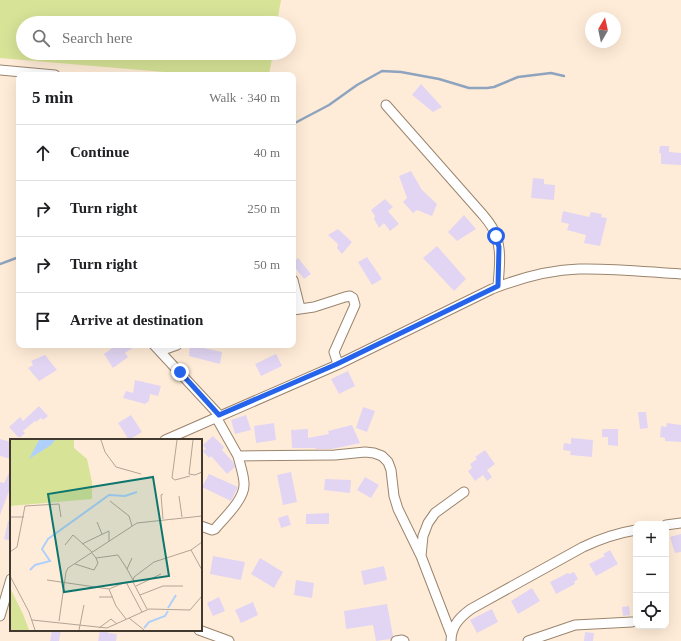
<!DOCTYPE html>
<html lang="en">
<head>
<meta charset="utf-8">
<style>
  :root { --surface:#fff; --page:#f6f6f6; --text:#202124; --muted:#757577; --line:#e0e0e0 }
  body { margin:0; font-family:Georgia,serif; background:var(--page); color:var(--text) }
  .controls { position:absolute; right:12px; bottom:12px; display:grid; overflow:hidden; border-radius:8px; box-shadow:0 4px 16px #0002 }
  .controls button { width:36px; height:36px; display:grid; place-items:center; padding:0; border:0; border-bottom:1px solid var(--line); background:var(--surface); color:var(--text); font:20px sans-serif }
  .compass { position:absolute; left:585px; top:12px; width:36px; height:36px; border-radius:50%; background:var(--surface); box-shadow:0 4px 16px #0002; rotate:9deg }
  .stop { position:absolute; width:12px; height:12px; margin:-9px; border:3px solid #2563eb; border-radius:50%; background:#fff }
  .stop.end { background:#2563eb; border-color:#fff; box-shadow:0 1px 4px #0008 }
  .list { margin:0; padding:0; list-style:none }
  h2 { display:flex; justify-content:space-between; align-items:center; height:52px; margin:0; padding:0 16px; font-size:17px }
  h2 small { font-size:13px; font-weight:400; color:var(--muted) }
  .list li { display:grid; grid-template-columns:26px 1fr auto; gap:12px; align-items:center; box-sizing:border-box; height:56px; padding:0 16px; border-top:1px solid var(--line) }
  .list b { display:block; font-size:15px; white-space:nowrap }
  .list em { font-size:13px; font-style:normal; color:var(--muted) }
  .icon { flex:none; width:22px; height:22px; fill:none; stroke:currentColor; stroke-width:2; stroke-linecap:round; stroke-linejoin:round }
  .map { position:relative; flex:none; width:681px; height:641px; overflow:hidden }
  .search { position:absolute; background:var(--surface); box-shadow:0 4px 16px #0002; left:16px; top:16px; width:280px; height:44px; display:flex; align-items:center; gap:10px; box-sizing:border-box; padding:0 14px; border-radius:22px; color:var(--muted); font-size:15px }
  .panel { position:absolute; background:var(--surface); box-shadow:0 4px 16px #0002; left:16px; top:72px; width:280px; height:276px; border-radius:8px }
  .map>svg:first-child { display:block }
</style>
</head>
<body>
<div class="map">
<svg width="681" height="641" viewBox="0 0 681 641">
  <rect width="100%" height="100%" fill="#ffecd8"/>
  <path fill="#d7e397" d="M 0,0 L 281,0 L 277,23 L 23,23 L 23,53 L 273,53 L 269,75 L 199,75 L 0,58 Z"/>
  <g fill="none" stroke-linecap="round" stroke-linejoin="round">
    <path stroke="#8ea3be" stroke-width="2.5" d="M 293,124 L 329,105 L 357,85 L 382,71 L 401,72 L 439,79 L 469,88 L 487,88 L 494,87 L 518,77 L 551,73 L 564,76
      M 0,264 L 19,257"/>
  </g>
  <path fill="#e1d5f3" d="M 421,84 L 442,107 L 433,112 L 412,95 Z
    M 660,146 L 669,146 L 669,152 L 681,153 L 681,165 L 661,164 L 661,153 L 659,153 Z
    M 411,171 L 422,190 L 437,204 L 432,216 L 417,210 L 413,213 L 403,202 L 407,198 L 399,176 Z
    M 533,178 L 544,179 L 544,184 L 555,185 L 554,200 L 531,198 Z
    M 385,199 L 393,207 L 388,211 L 399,224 L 390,231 L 384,223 L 379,228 L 374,219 L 375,216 L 371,210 Z
    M 563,211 L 589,217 L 591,212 L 602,214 L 601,217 L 607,218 L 600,246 L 584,243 L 586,235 L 567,230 L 569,224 L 561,222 Z
    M 464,215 L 476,229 L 457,241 L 448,232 Z
    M 338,229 L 352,242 L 342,254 L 337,248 L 338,244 L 328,235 Z
    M 437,246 L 466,279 L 454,291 L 423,258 Z
    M 367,257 L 382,279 L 372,285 L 358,262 Z
    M 298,258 L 311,274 L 304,279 L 293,265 L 293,262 Z
    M 116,345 L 137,345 L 125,353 L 128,357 L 113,368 L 104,354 Z
    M 190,345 L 222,352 L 220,364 L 189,356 Z
    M 276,354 L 282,366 L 261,376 L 255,364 Z
    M 45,355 L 57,370 L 39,381 L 28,368 L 33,365 L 31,361 Z
    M 348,371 L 355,386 L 339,394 L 331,379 Z
    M 135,380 L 161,386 L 158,396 L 150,394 L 149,401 L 145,404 L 123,398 L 126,391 L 133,393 Z
    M 39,406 L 48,416 L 43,420 L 41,418 L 36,422 L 35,421 L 23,431 L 25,433 L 21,437 L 18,437 L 9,427 L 20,417 L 23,421 Z
    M 363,407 L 375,411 L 367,432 L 356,428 Z
    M 638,412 L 646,412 L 648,428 L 640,429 Z
    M 131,415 L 142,432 L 129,440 L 118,423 Z
    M 246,415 L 251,430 L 235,434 L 231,420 Z
    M 274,423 L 276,440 L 256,443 L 254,426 Z
    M 667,423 L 681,425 L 681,442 L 665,441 L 665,438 L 660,437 L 661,426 L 666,427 Z
    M 352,425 L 360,443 L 332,449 L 316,449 L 315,448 L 292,448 L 291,430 L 308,429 L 308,438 L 329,434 L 328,431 Z
    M 602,429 L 618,429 L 618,446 L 608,445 L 608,437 L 602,437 Z
    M 213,436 L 224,447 L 222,450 L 233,462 L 235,467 L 227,474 L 211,456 L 209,458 L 203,451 L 206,449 L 203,445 Z
    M 571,438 L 593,440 L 592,457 L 570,455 L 571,451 L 563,450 L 564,443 L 571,444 Z
    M 0,439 L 11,442 L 11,459 L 0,456 Z
    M 485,450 L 495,464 L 487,470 L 492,477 L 487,481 L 483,475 L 475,481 L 468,471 L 472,468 L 470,464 L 477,459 L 475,457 Z
    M 11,469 L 11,486 L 0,515 L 0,482 L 4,483 Z
    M 291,472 L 297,502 L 283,505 L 277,475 Z
    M 209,474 L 238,487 L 231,501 L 202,487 Z
    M 365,477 L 379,485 L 371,498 L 357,490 Z
    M 325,479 L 351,480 L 350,493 L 324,490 Z
    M 329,513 L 329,524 L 306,524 L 306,514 Z
    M 288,515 L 291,525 L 281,528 L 278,518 Z
    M 8,521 L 11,521 L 11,541 L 4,539 Z
    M 681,534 L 681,552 L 675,553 L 670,537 Z
    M 610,550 L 618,564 L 596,576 L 589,564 L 605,556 L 603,554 Z
    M 213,556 L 245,562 L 241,580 L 210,574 Z
    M 260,558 L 283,572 L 274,588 L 251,574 Z
    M 384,566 L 387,580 L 364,585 L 361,571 Z
    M 574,572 L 578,579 L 574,582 L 575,584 L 556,594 L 550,582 L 568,573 L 569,574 Z
    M 296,580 L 314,583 L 312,598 L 294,595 Z
    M 532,588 L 540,601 L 518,614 L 511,601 Z
    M 219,597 L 225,611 L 213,616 L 207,603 Z
    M 253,602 L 258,615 L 241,623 L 235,610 Z
    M 387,604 L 393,636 L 390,639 L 376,641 L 373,625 L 346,629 L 344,611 Z
    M 629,606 L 630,615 L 623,616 L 622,607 Z
    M 492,609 L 498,622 L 477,633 L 470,620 Z
    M 52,630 L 61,630 L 59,641 L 50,641 Z
    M 100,630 L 108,630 L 108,633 L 117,634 L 116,641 L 98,641 Z
    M 585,632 L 594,633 L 593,641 L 584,641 Z"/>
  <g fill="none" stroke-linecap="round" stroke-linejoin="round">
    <g stroke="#9a856e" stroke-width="11">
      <path id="minor" d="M 0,70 L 55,75
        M 386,105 L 483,215 C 488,221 494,228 496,236 C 502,252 499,270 498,286
        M 293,280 L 300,308
        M 293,310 L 314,307 L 345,297 L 350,296 L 353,298 L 355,305 L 334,352 L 338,364
        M 154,345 L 219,415
        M 160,351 L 177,345
        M 216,417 L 238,456 L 335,455 L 365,452 L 374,453 L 382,456 L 388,462 L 391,470 L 394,496 L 398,509 L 421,556
        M 165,440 L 337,365 L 492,289 C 520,278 549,270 579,269 C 612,268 648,272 681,274
        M 666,525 L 681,523
        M 201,526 L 212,530 L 215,529 C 224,518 245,499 244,484 C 244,475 240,465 238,456
        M 0,616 L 11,579
        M 199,630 L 229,641
        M 451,634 L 421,556 L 423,536 L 428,523 L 435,513 L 464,492
        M 396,641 L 402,640 L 404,641
        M 451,641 C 451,626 460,617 471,609 L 583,547 C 600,539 617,533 636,530
        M 528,641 L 575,625 L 632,622"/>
    </g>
    <use href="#minor" stroke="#fff" stroke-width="9"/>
  </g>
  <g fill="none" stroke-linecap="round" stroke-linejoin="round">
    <path stroke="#2563eb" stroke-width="5" d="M 180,372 L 219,415 L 337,364 L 498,286 L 499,247 L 496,236"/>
  </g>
  <g transform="translate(10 439)">
    <rect width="192" height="192" fill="#ffecd8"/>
    <path d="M 0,1 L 64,1 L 64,9 L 77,20 L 82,43 L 82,60 L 0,67 ZM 0,149 L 13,175 L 19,191 L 0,191 Z" fill="#d7e397"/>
    <path d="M 29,1 L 45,1 L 41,6 L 19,20 Z" fill="#afd0fb"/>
    <path fill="none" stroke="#afd0fb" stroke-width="2" d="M 20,131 L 25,126 L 40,122 L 32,110 L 38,100 L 99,56 L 115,57 L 127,53M 158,169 L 166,156M 134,189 L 139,183 L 155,177 L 158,172"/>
    <path fill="none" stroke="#b3a494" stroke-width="1" d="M 91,1 L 95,13 L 106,28 L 131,35M 167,1 L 162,39 L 165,41 L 180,37M 183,1 L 179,35 L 185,36 L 192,33M 169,57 L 172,78M 100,62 L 119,77 L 122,87M 0,78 L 14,78M 153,80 L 151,56 L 153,55M 87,83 L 92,95M 72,105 L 99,92 L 99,102M 55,106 L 63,96 L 82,113M 181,111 L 192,131M 0,113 L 7,108 L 15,67 L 49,65 L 51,78M 82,114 L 86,119 L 108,116 L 117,130M 122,119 L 117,130 L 123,141M 65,125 L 84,131 L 88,124 L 86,119M 0,137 L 19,173 L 25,191M 37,141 L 99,150 L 106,167 L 116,180M 126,147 L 151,135M 99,150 L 116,143 L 132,173M 130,156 L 153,147 L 173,147M 89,158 L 103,158M 137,170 L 123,143 L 124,138 L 144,123 L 181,111 L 192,103M 119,179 L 134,191M 22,181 L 97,189 L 139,170 L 180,171 L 192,157M 49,182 L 56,133 L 58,129 L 127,84 L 192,77M 89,189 L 101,180 L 107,185M 69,191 L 74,166"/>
    <path fill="#0f766e" fill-opacity="0.15" stroke="#0f766e" stroke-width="2" d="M 143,38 L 159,137 L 54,153 L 38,55 Z"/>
    <rect width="192" height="192" fill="none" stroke="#42392f" stroke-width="2"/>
  </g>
</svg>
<div class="controls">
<button>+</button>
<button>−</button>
<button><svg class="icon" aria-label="locate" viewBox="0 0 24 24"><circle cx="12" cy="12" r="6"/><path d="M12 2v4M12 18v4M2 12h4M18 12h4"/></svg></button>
</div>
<svg class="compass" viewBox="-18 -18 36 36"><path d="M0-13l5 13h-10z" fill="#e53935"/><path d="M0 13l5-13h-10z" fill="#757577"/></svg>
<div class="stop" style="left:496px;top:236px"></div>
<div class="stop end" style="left:180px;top:372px"></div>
<div class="search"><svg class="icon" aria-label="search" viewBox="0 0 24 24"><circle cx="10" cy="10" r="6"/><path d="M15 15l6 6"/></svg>Search here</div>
<section class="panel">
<h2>5 min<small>Walk · 340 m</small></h2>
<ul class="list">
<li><svg class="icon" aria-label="ahead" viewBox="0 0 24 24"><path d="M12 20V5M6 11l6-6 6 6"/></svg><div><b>Continue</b></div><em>40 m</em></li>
<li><svg class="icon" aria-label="right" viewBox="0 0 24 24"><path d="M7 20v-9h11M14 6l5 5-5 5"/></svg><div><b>Turn right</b></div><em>250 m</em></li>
<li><svg class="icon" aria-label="right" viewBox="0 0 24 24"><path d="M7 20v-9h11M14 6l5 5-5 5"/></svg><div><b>Turn right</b></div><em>50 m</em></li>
<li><svg class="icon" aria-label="arrive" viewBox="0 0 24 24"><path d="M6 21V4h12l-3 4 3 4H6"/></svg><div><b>Arrive at destination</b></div></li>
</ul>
</section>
</div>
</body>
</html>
